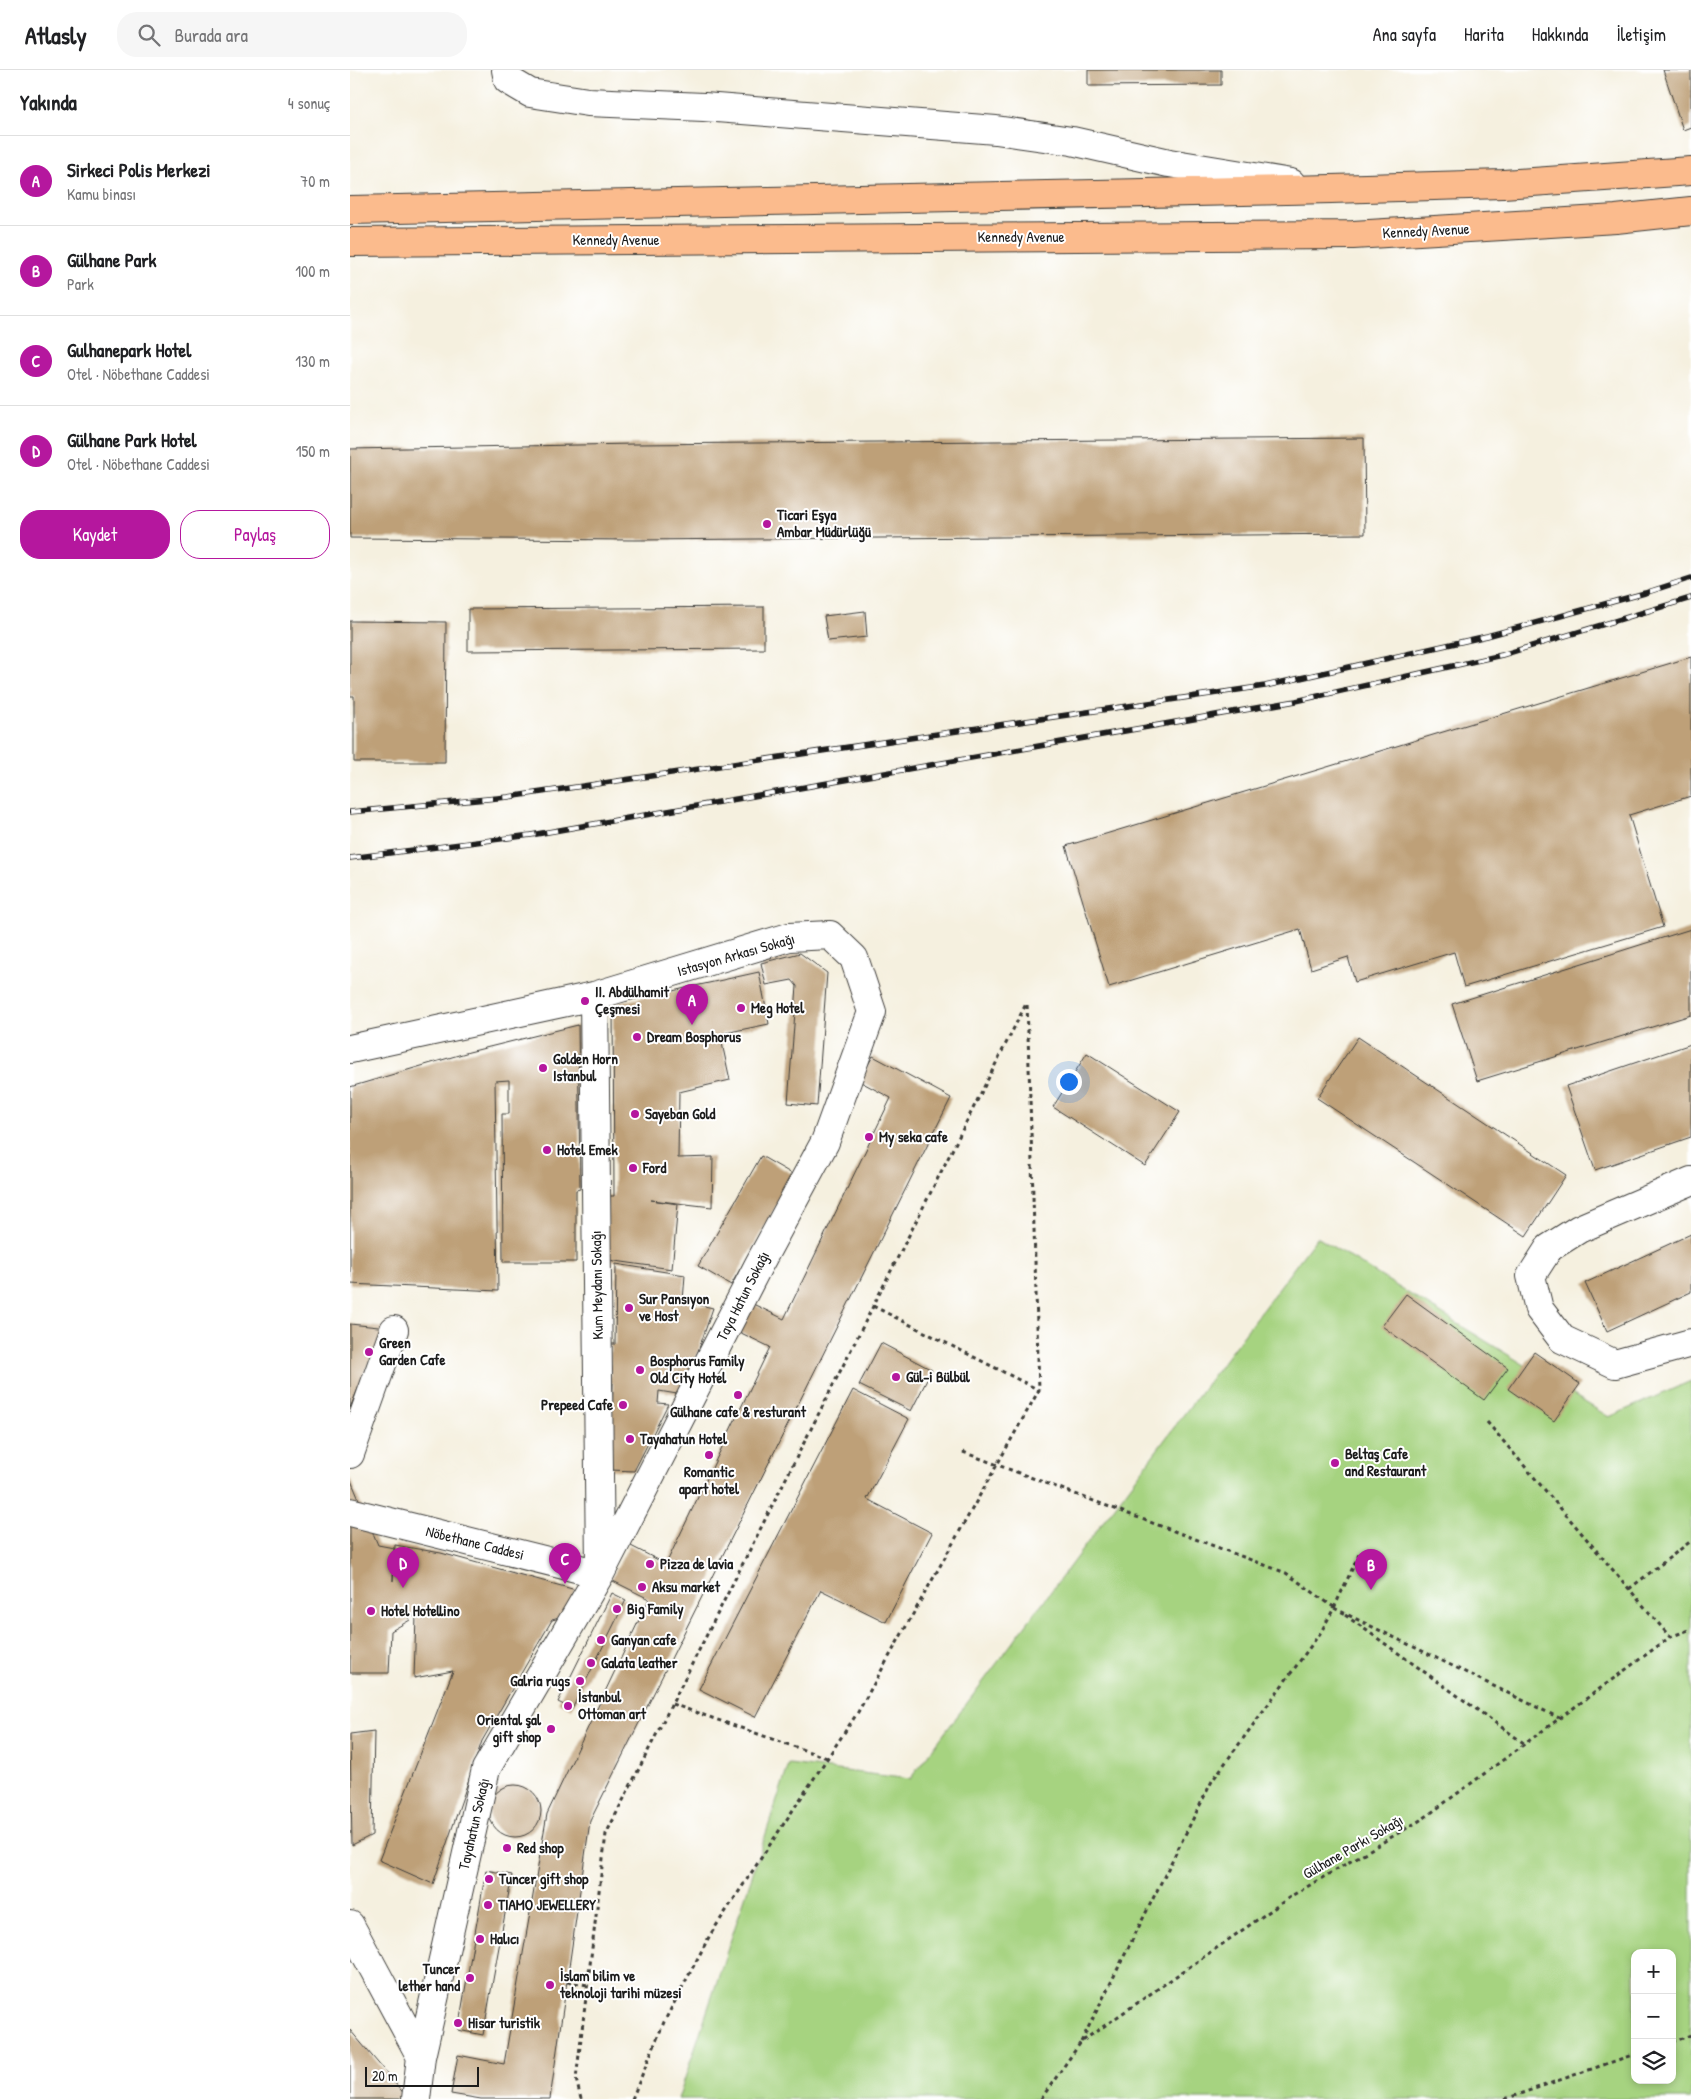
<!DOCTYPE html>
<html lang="tr">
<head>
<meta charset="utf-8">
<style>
  :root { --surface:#fff; --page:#f6f6f6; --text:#202124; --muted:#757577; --line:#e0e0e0; --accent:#b5179e }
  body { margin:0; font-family:"Patrick Hand",sans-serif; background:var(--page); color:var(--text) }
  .controls { position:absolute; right:15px; bottom:15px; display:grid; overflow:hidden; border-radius:10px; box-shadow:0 2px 8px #0003 }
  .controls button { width:45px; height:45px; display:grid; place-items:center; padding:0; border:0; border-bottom:1px solid var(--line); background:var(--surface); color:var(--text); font:25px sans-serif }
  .scale { position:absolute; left:15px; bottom:12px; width:114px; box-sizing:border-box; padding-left:5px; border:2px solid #1c1c1c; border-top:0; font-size:14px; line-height:18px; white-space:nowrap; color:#1c1c1c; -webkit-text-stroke:4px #fff; paint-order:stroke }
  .you { position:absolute; left:718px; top:1011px; width:18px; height:18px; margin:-12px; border:4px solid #fff; border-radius:50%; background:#1a73e8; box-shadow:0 0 0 8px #1a73e833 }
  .badge { display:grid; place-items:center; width:32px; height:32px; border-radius:50%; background:var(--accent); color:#fff; font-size:16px; font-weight:700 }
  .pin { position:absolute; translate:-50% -41px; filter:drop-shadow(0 1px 2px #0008) }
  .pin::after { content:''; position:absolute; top:26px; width:18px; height:15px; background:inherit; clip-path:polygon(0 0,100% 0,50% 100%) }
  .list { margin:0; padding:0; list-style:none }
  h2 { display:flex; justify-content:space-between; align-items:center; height:65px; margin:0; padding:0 20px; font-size:21px }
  h2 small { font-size:16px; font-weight:400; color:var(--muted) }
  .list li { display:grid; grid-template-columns:32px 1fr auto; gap:15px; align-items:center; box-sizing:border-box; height:90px; padding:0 20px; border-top:1px solid var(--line) }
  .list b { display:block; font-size:19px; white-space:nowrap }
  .list p { margin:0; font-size:16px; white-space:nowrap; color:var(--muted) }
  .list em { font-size:16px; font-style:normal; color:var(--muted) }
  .actions { display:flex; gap:10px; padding:15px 20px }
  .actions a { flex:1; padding:11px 0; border:1px solid var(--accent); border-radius:20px; text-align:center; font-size:18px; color:var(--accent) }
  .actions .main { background:var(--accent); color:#fff }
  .icon { flex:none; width:28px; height:28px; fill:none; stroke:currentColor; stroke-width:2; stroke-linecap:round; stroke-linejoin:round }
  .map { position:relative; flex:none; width:1341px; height:2029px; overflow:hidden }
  header { display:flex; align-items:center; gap:30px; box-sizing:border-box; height:70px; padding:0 25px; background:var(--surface); border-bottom:1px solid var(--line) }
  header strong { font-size:24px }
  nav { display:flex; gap:28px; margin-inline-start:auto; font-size:18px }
  .search { width:350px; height:45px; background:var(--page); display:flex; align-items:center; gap:12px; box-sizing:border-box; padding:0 18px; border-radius:20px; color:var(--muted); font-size:19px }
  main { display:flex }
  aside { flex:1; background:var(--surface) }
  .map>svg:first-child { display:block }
</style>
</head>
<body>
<header>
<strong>Atlasly</strong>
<div class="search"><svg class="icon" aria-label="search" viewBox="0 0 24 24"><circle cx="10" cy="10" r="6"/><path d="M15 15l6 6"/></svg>Burada ara</div>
<nav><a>Ana sayfa</a><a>Harita</a><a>Hakkında</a><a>İletişim</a></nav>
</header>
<main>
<aside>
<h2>Yakında<small>4 sonuç</small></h2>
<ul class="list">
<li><span class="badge">A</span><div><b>Sirkeci Polis Merkezi</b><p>Kamu binası</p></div><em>70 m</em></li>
<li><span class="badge">B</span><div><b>Gülhane Park</b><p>Park</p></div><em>100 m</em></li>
<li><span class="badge">C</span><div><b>Gulhanepark Hotel</b><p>Otel · Nöbethane Caddesi</p></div><em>130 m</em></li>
<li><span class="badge">D</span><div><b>Gülhane Park Hotel</b><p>Otel · Nöbethane Caddesi</p></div><em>150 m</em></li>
</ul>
<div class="actions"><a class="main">Kaydet</a><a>Paylaş</a></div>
</aside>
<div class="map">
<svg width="1341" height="2029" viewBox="0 0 1341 2029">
  <rect width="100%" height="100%" fill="#fff"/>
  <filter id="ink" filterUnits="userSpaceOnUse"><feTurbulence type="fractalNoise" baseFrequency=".02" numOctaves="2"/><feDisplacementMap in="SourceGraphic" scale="10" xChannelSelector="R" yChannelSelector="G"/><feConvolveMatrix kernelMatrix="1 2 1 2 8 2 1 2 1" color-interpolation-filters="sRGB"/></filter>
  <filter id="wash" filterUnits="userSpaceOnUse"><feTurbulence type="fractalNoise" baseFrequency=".0096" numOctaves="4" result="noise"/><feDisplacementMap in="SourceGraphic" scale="20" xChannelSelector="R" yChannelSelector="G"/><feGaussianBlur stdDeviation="1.12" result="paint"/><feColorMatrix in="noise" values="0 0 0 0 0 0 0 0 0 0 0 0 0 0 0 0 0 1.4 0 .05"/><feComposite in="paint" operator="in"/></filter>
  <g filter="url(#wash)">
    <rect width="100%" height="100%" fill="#f5f0df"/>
    <path fill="#a6d380" stroke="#61784e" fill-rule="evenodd" d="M 967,1167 L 1259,1347 L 1341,1311 L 1341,2029 L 328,2029 L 439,1694 L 560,1709 ZM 1285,1883 L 1322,1883 L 1322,2010 L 1285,2010 Z"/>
    <g id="blocks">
      <path fill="#bea078" d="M 738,0 L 871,0 L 871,15 L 738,16 Z
        M 1313,0 L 1341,0 L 1341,57 L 1333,60 Z
        M 1014,368 L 1015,464 L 286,470 L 0,468 L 0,379 L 285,374 Z
        M 414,537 L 414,579 L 118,581 L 118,539 Z
        M 515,541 L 517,567 L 478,571 L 474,546 Z
        M 0,551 L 96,552 L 95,692 L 4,692 L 4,626 L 0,626 Z
        M 1341,587 L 1341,726 L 1279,745 L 1313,857 L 1114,917 L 1104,882 L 1005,912 L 998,887 L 961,899 L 950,859 L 759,917 L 716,776 Z
        M 1341,859 L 1341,945 L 1127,1011 L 1102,934 Z
        M 450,883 L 477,903 L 467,1036 L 438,1033 L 447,916 L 442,910 L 416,915 L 411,893 Z
        M 409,902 L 419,954 L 370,964 L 380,1010 L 329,1022 L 328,1088 L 363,1087 L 362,1137 L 301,1130 L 328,1134 L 322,1199 L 258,1190 L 256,1126 L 264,1126 L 263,934 Z
        M 228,955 L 230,1119 L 226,1120 L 226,1192 L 153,1192 L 152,1044 L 159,1044 L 159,1010 L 145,1011 L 148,1221 L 0,1214 L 0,1017 L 119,982 Z
        M 1008,967 L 1216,1105 L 1176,1166 L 967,1028 Z
        M 1341,974 L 1341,1067 L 1245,1100 L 1216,1016 Z
        M 737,983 L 830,1042 L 795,1096 L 703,1037 Z
        M 523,986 L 601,1028 L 240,1751 L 200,2029 L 131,2029 L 101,2024 L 108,1985 L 154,1994 L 197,1744 L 299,1529 L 261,1510 L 279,1475 L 316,1494 L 420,1277 L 387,1261 L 401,1233 L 434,1249 L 541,1028 L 509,1011 Z
        M 411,1086 L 444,1105 L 381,1215 L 348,1196 Z
        M 1341,1164 L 1341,1222 L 1257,1261 L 1235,1213 Z
        M 266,1194 L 335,1205 L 333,1231 L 363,1238 L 333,1325 L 309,1321 L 308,1333 L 318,1334 L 284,1401 L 261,1400 L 263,1313 L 260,1313 L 260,1274 L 265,1274 Z
        M 1056,1224 L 1158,1298 L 1134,1330 L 1032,1256 Z
        M 0,1254 L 38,1258 L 16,1299 L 0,1338 Z
        M 531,1273 L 582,1300 L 561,1341 L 509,1315 Z
        M 1184,1282 L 1230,1314 L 1204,1351 L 1158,1319 Z
        M 503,1320 L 559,1349 L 517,1429 L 582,1463 L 536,1552 L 471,1520 L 405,1647 L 349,1619 Z
        M 0,1408 L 28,1475 L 44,1478 L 43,1511 L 45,1475 L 91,1483 L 226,1520 L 213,1547 L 202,1550 L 132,1671 L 83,1814 L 29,1790 L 103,1601 L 64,1608 L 66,1546 L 58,1546 L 60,1550 L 41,1561 L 39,1603 L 0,1603 Z
        M 262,1523 L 276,1530 L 222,1639 L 208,1632 Z
        M 24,1661 L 22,1765 L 2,1775 L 0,1664 Z
        M139 1741a26 26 0 1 1 52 0a26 26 0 1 1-52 0Z
        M 136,1800 L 162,1805 L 133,1965 L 108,1960 Z
        M 0,1960 L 56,2026 L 55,2029 L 0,2029 Z"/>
    </g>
  </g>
  <g filter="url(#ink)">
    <use href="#blocks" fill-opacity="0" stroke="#3d3c39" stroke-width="1"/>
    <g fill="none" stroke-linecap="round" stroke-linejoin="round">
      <g stroke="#3d3c39" stroke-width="30">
        <path id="minor" d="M 156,0 L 158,10 L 180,23 L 238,32 L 354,37 L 646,60 L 722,71 L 819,93 L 941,113
          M 244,926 L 250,1500
          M 0,979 L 244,926 L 439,867 L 480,865 L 504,888 L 522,942 L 475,1072 L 408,1196 L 250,1504 L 136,1699 L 71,1987 L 66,2029
          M 1341,1111 L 1229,1159 L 1199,1178 L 1181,1206 L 1189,1239 L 1212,1269 L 1265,1294 L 1341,1273
          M 0,1384 L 44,1260
          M 0,1442 L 250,1504
          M 0,1855 L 71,1987"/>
      </g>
      <g stroke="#3d3c39" stroke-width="30">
        <path id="major" d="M 0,140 L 981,119 L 1153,114 L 1341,101
          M 0,172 L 1003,165 L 1266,149 L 1341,141"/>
      </g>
      <path stroke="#3d3c39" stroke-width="3" stroke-dasharray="4 4" stroke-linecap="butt" d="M 523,1236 L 689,1320
        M 1137,1352 L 1320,1567
        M 613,1382 L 936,1503 L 985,1538
        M 1279,1519 L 1341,1471
        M 984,1538 L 1011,1480
        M 995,1545 L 1175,1674
        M 322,1634 L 477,1688
        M 217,1912 L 238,1915
        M 731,1972 L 862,1711 L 971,1562 L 984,1538 L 1209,1648
        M 1322,1972 L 1341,1965
        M 231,2029 L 226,2009 L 256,1764 L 677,932
        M 282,2029 L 314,1952 L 360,1865 L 508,1642 L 689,1320 L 677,932
        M 691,2029 L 731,1972 L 943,1825 L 1074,1748 L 1320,1567 L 1341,1559
        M 1155,2029 L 1285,1984"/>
      <use href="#minor" stroke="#fff" stroke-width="28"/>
      <use href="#major" stroke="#fbbb8d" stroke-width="28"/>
      <g stroke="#1c1c1c" stroke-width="5.5">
        <path id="rail" d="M 0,742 L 158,727 L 915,616 L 1137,566 L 1295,523 L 1341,508
          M 0,788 L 181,765 L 946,631 L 1152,585 L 1341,528"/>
      </g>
      <use href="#rail" stroke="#fff" stroke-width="4" stroke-dasharray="11" stroke-linecap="butt"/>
    </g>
  </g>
  <g fill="#b5179e" stroke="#fff" stroke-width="2">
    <circle cx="417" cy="454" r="5"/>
    <circle cx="235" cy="931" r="5"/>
    <circle cx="391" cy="938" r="5"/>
    <circle cx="287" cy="967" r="5"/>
    <circle cx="193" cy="998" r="5"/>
    <circle cx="285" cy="1044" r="5"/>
    <circle cx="519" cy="1067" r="5"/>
    <circle cx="197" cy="1080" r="5"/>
    <circle cx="283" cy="1098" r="5"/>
    <circle cx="279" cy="1238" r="5"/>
    <circle cx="19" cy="1282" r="5"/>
    <circle cx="290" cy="1300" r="5"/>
    <circle cx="546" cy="1307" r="5"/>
    <circle cx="388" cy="1325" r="5"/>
    <circle cx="273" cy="1335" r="5"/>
    <circle cx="280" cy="1369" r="5"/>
    <circle cx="359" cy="1385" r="5"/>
    <circle cx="985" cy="1393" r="5"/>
    <circle cx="300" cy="1494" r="5"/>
    <circle cx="292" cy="1517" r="5"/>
    <circle cx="267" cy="1539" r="5"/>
    <circle cx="21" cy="1541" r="5"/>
    <circle cx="251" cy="1570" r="5"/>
    <circle cx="241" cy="1593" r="5"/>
    <circle cx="230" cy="1611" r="5"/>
    <circle cx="218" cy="1636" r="5"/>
    <circle cx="201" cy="1659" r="5"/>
    <circle cx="157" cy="1778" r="5"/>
    <circle cx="139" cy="1809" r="5"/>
    <circle cx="138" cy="1835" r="5"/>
    <circle cx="130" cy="1869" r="5"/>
    <circle cx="120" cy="1908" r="5"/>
    <circle cx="200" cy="1915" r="5"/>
    <circle cx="108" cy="1953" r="5"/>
  </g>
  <g text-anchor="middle" stroke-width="4" stroke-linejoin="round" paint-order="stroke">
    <g font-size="15" fill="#1c1c1c" stroke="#fff">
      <text transform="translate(1076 161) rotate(-3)" y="5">Kennedy Avenue</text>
      <text x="671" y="172">Kennedy Avenue</text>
      <text x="266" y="175">Kennedy Avenue</text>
      <text transform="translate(386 885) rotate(-16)" y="5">Istasyon Arkası Sokağı</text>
      <text transform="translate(247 1215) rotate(-91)" y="5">Kum Meydanı Sokağı</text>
      <text transform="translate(393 1226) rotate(-63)" y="5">Taya Hatun Sokağı</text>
      <text transform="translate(125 1473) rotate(14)" y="5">Nöbethane Caddesi</text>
      <text transform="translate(124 1754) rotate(-77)" y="5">Tayahatun Sokağı</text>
      <text transform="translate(1003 1777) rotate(-30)" y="5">Gülhane Parkı Sokağı</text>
    </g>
    <g font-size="15" font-weight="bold" fill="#1c1c1c" stroke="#fff" text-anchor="start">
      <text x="427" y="450">Ticari Eşya<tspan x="427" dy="17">Ambar Müdürlüğü</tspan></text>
      <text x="245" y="927">II. Abdülhamit<tspan x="245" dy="17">Çeşmesi</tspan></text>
      <text x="401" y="943">Meg Hotel</text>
      <text x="297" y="972">Dream Bosphorus</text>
      <text x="203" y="994">Golden Horn<tspan x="203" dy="17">Istanbul</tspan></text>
      <text x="295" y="1049">Sayeban Gold</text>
      <text x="529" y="1072">My seka cafe</text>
      <text x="207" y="1085">Hotel Emek</text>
      <text x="293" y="1103">Ford</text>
      <text x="289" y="1234">Sur Pansıyon<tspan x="289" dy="17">ve Host</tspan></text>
      <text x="29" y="1278">Green<tspan x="29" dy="17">Garden Cafe</tspan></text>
      <text x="300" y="1296">Bosphorus Family<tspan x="300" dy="17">Old City Hotel</tspan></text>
      <text x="556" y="1312">Gül-i Bülbül</text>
      <text x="263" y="1340" text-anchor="end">Prepeed Cafe</text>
      <text x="388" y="1347" text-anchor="middle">Gülhane cafe &amp; resturant</text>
      <text x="290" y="1374">Tayahatun Hotel</text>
      <text x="995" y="1389">Beltaş Cafe<tspan x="995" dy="17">and Restaurant</tspan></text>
      <text x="359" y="1407" text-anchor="middle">Romantic<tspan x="359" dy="17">apart hotel</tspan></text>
      <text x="310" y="1499">Pizza de lavia</text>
      <text x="302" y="1522">Aksu market</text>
      <text x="277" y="1544">Big Family</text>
      <text x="31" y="1546">Hotel Hotellino</text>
      <text x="261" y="1575">Ganyan cafe</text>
      <text x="251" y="1598">Galata leather</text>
      <text x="220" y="1616" text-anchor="end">Galria rugs</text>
      <text x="228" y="1632">İstanbul<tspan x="228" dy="17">Ottoman art</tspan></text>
      <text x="191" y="1655" text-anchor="end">Oriental şal<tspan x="191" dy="17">gift shop</tspan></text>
      <text x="167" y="1783">Red shop</text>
      <text x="149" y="1814">Tuncer gift shop</text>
      <text x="148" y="1840">TIAMO JEWELLERY</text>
      <text x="140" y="1874">Halıcı</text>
      <text x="110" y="1904" text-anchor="end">Tuncer<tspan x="110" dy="17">lether hand</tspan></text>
      <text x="210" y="1911">İslam bilim ve<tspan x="210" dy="17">teknoloji tarihi müzesi</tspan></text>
      <text x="118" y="1958">Hisar turistik</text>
    </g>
  </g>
</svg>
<div class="controls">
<button>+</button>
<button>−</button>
<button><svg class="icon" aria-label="layers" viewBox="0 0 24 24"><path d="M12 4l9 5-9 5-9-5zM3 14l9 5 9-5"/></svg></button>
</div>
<div class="scale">20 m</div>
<div class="you"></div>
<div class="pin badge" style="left:342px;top:955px">A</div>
<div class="pin badge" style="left:1021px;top:1520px">B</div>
<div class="pin badge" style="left:215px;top:1514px">C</div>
<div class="pin badge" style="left:53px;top:1518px">D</div>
</div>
</main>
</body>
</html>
